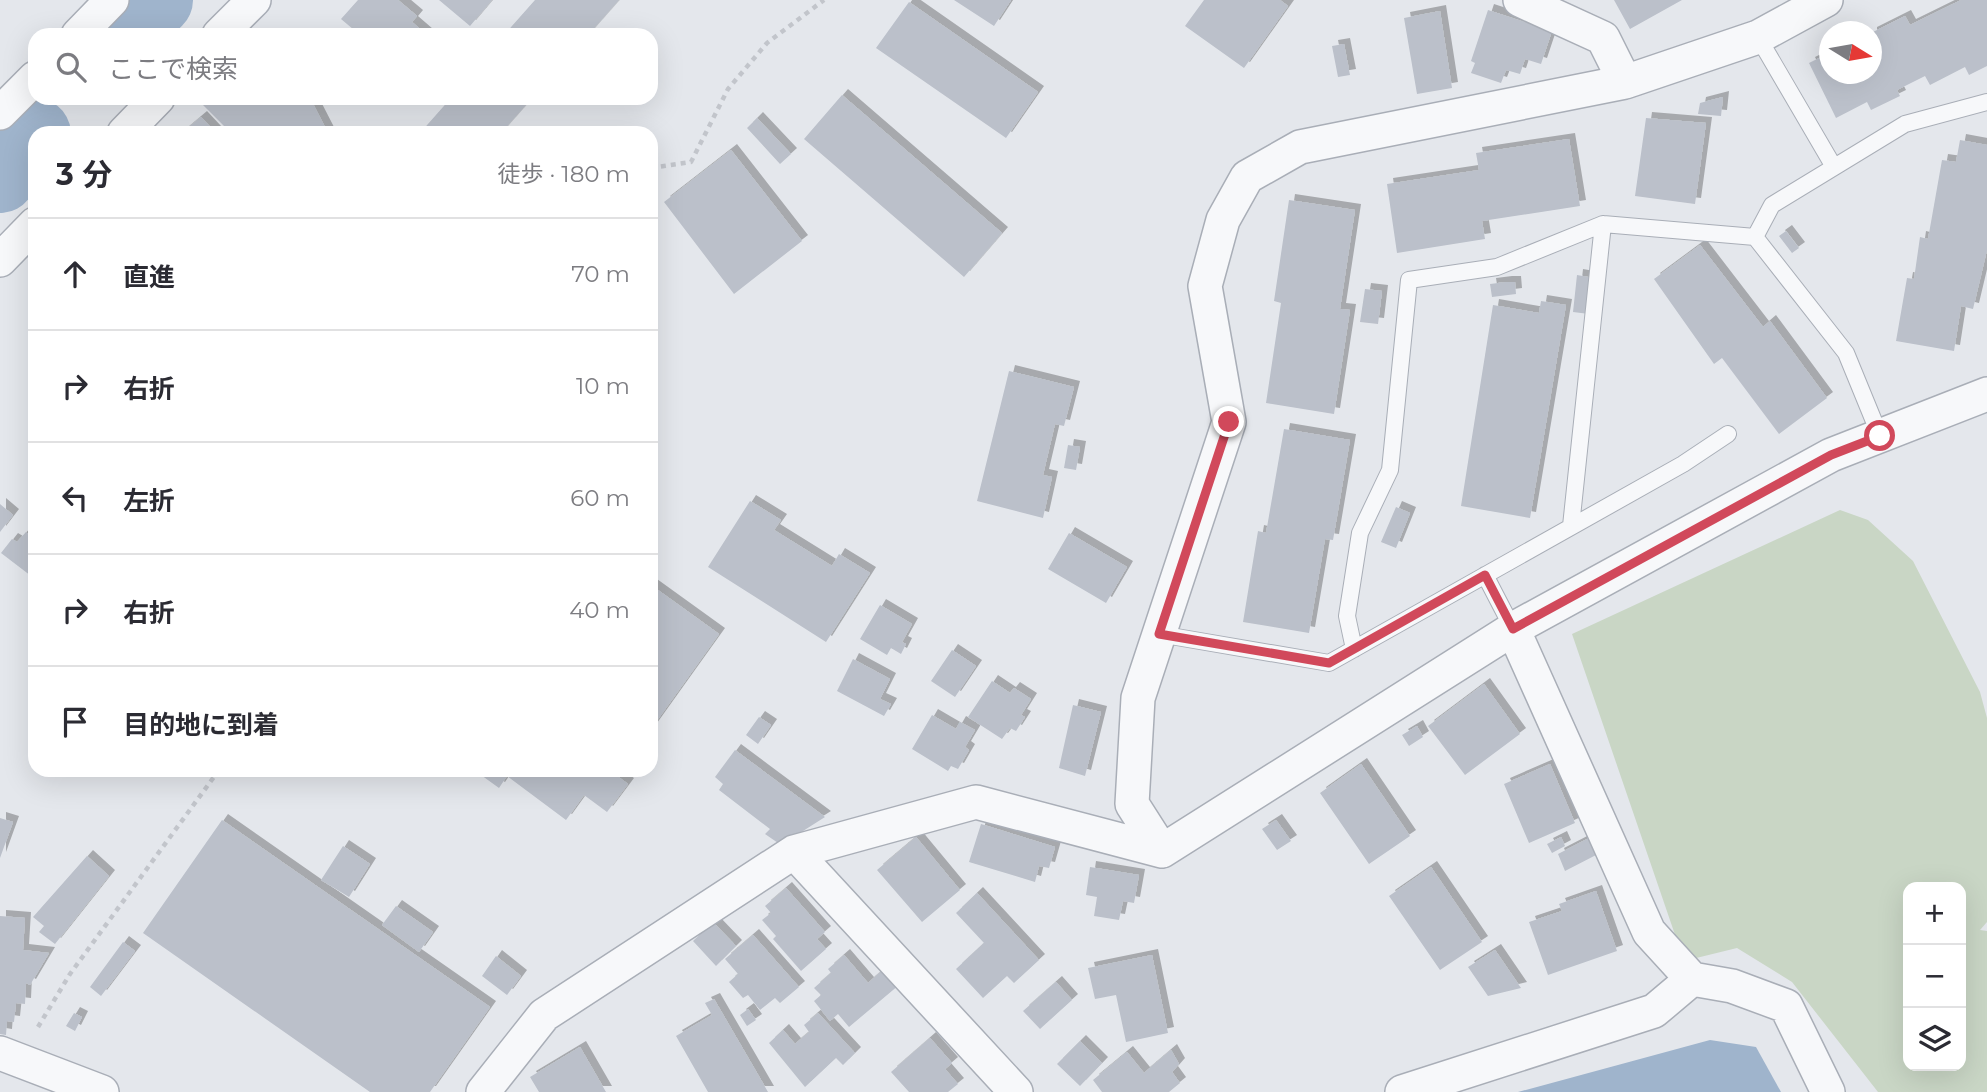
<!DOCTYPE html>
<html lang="ja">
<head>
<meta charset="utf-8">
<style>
  :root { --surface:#fff; --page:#f7f7f7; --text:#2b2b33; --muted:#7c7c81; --line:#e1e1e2 }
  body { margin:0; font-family:Montserrat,"Noto Sans JP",sans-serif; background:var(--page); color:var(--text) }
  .controls { position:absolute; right:21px; bottom:21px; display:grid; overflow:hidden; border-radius:14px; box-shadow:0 7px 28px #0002 }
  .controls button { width:63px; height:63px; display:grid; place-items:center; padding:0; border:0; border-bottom:2px solid var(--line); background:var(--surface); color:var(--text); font:35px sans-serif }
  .compass { position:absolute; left:1819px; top:21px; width:63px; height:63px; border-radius:50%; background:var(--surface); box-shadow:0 7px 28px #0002; rotate:101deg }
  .stop { position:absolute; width:21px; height:21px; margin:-16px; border:5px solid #d1495b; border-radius:50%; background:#fff }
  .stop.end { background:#d1495b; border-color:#fff; box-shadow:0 2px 7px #0008 }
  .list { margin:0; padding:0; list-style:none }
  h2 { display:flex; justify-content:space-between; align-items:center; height:91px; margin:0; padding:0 28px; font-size:30px }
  h2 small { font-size:23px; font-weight:400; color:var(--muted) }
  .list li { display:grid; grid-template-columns:46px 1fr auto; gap:21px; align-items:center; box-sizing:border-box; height:112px; padding:0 28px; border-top:2px solid var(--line) }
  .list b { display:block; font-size:26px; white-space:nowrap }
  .list em { font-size:23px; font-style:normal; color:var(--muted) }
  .icon { flex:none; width:38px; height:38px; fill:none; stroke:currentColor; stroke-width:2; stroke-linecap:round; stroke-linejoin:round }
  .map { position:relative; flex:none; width:1987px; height:1092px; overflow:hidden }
  .search { position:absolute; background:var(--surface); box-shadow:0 7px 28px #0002; left:28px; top:28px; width:630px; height:77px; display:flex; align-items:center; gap:18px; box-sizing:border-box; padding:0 24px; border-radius:21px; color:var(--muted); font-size:26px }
  .panel { position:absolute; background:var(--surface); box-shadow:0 7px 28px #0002; left:28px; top:126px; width:630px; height:651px; border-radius:21px }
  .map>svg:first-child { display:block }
</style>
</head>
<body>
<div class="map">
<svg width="1987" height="1092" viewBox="0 0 1987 1092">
  <defs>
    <filter id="shadow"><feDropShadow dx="6" dy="-6" stdDeviation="0" flood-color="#0004"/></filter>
  </defs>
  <rect width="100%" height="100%" fill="#e4e7ec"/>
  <path fill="#c9d6c5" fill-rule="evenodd" d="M 1840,510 L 1868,520 L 1913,561 L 1980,692 L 1987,718 L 1987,922 L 1980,930 L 1987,931 L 1987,1092 L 1878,1092 L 1792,982 L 1737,948 L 1684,961 L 1572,634 ZM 1908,887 L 1961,887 L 1961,1066 L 1908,1066 Z"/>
  <path fill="#9fb4cc" d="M 1710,1040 L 1756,1047 L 1781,1092 L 1518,1092 Z"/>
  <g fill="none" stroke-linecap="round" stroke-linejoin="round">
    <path stroke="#9fb4cc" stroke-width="72" d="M 121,35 L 157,0
      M 0,177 L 35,134"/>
  </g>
  <path fill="#bbc0ca" filter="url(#shadow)" d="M 358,0 L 398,0 L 417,16 L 412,22 L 427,35 L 360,35 L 341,19 Z
    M 439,0 L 492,0 L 470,26 Z
    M 535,0 L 619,0 L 588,35 L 504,35 Z
    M 954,0 L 1011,0 L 994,26 Z
    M 1204,0 L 1280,0 L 1288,6 L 1244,68 L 1185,26 Z
    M 1614,0 L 1682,0 L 1630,29 Z
    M 1961,0 L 1987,0 L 1987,66 L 1969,75 L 1965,67 L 1930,85 L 1925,76 L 1897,90 L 1900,96 L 1871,110 L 1867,102 L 1836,118 L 1809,63 L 1829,53 L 1829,74 L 1871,74 L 1871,33 L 1905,16 L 1910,25 Z
    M 909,2 L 1038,92 L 1006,138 L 876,48 Z
    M 1488,10 L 1552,31 L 1541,64 L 1525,59 L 1520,74 L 1506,70 L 1501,83 L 1471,73 L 1475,63 L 1471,61 Z
    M 1440,11 L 1452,88 L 1417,94 L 1404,18 Z
    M 1344,44 L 1350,75 L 1338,77 L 1332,46 Z
    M 842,95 L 1002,233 L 964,277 L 804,139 Z
    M 1723,97 L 1721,116 L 1698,114 L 1700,103 Z
    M 206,98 L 310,98 L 328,133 L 231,133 L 201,103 Z
    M 451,98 L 532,98 L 501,133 L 420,133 Z
    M 201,117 L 216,133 L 182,133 Z
    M 757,118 L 791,154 L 780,164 L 747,128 Z
    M 1646,118 L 1706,123 L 1695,204 L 1635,196 Z
    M 1569,139 L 1580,206 L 1482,221 L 1485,239 L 1397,253 L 1387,184 L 1479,170 L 1476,153 Z
    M 1960,140 L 1987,145 L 1987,250 L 1973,309 L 1961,306 L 1954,351 L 1896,341 L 1907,278 L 1914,279 L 1920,237 L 1928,239 L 1942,160 L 1956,162 Z
    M 731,150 L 802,241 L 734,294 L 664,202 Z
    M 1289,200 L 1355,210 L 1340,309 L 1350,310 L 1334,414 L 1266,403 L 1281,303 L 1274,301 Z
    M 1786,231 L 1799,248 L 1792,253 L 1779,236 Z
    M 1700,245 L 1763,327 L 1770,321 L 1827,398 L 1779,434 L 1722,358 L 1714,364 L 1654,279 Z
    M 1577,275 L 1594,278 L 1589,314 L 1573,312 Z
    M 1506,282 L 1515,282 L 1516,294 L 1492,297 L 1490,284 Z
    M 1365,289 L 1382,291 L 1378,324 L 1360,322 Z
    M 1541,301 L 1566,305 L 1530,518 L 1461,506 L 1493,305 L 1539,313 Z
    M 1009,371 L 1074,387 L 1064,426 L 1055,424 L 1043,475 L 1052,477 L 1043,518 L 977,501 Z
    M 1284,429 L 1350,440 L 1333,540 L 1325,539 L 1309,633 L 1243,622 L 1258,531 L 1266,533 Z
    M 1068,445 L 1080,447 L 1076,470 L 1064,468 Z
    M 750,501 L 781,520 L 774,530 L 832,566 L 839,554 L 870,573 L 826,642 L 708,567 Z
    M 0,504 L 13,515 L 0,532 Z
    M 1396,507 L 1410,513 L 1396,548 L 1381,542 Z
    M 26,532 L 30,536 L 35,533 L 35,579 L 1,553 L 12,539 L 17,542 Z
    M 1069,533 L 1127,567 L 1106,603 L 1048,569 Z
    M 651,585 L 719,634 L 651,729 Z
    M 880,605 L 912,624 L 902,642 L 906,644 L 901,654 L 891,648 L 887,655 L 860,639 Z
    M 952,650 L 976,666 L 955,697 L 931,681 Z
    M 853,659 L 890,679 L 880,699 L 891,704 L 884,716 L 837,691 Z
    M 992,681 L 1010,693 L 1014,688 L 1031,699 L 1021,715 L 1025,717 L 1016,731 L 1010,728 L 1002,739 L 968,717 Z
    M 1484,684 L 1520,734 L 1465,775 L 1428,726 Z
    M 1073,705 L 1101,712 L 1085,776 L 1059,768 Z
    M 932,715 L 956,729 L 960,722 L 975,730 L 965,747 L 969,750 L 958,769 L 951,766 L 948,771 L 912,749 Z
    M 759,717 L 771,725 L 758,744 L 746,735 Z
    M 1417,726 L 1423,737 L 1409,746 L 1402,735 Z
    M 735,750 L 825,817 L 781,845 L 765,834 L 770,829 L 719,790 L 723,784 L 715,777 Z
    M 1361,764 L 1410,836 L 1369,864 L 1320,793 Z
    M 1550,764 L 1575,823 L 1529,843 L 1504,784 Z
    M 474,770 L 609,770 L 628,784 L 607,812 L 584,795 L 566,820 L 507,776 L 499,788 Z
    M 0,818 L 13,822 L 0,858 Z
    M 222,820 L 490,1007 L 430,1092 L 370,1092 L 143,933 Z
    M 1276,820 L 1291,841 L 1277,850 L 1262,829 Z
    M 981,824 L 1055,847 L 1049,868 L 1039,866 L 1035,882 L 969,862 Z
    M 916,837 L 960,890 L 922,922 L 877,870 Z
    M 1561,837 L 1565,846 L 1552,853 L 1547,844 Z
    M 1589,838 L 1598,854 L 1565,871 L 1558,854 Z
    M 343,846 L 370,864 L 349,897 L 321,880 Z
    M 87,856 L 109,876 L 55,944 L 39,932 L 44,926 L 33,917 Z
    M 1090,867 L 1139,875 L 1134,903 L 1123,901 L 1119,920 L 1094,916 L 1097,897 L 1086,895 Z
    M 1431,867 L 1482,942 L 1440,970 L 1389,896 Z
    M 786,888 L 825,932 L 817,939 L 826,949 L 801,971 L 773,939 L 776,936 L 762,920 L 771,913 L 765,906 Z
    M 1596,891 L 1617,951 L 1548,975 L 1529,922 L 1562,911 L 1559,904 Z
    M 977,893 L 1039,960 L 1014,983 L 1007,976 L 983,998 L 956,969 L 984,943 L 956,913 Z
    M 396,906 L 433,932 L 419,952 L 382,925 Z
    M 0,916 L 25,918 L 23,950 L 49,953 L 30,985 L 26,983 L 25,1004 L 16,1003 L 14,1022 L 7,1021 L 6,1035 L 0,1034 Z
    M 713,922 L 736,946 L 716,966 L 693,941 Z
    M 753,935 L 799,987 L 780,1003 L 775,998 L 760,1010 L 748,995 L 743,998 L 729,982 L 738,974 L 725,959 Z
    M 123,942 L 135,951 L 101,996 L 90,987 Z
    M 1495,950 L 1521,988 L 1488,996 L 1468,967 Z
    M 844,955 L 868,983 L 884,969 L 899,985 L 849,1027 L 838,1014 L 830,1021 L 814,1001 L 821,995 L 814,988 L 831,973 L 828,969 Z
    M 1152,955 L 1168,1033 L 1126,1042 L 1116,995 L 1095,999 L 1088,968 Z
    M 496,956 L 521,976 L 507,995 L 482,976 Z
    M 1056,982 L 1072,1000 L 1040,1029 L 1023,1011 Z
    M 714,999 L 768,1092 L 708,1092 L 676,1036 L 712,1015 L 705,1003 Z
    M 748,1009 L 756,1020 L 747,1026 L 740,1015 Z
    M 74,1013 L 82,1017 L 75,1031 L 66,1026 Z
    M 818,1013 L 855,1053 L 843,1065 L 836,1058 L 805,1087 L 769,1043 L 783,1030 L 795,1044 L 809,1032 L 804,1025 Z
    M 930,1038 L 952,1063 L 945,1069 L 958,1084 L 948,1092 L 909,1092 L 891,1072 Z
    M 1080,1041 L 1102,1063 L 1080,1086 L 1057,1064 Z
    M 580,1047 L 606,1092 L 539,1092 L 530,1077 Z
    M 1171,1050 L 1179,1064 L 1172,1072 L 1180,1083 L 1169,1092 L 1102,1092 L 1093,1080 L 1127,1052 L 1144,1073 Z"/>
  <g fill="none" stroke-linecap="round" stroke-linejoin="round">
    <g stroke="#a9aeb7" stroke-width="18">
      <path id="service" d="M 1758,37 L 1834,167
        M 1755,237 L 1772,205 L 1905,124 L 1987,102
        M 1571,526 L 1603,224
        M 1485,575 L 1513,629
        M 1159,634 L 1329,663 L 1683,464 L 1728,434
        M 1354,649 L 1347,616 L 1360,533 L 1390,470 L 1409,280 L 1497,267 L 1603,224 L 1755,237 L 1846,353 L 1880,436"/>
    </g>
    <g stroke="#a9aeb7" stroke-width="36">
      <path id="minor" d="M 1520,0 L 1603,38 L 1625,82
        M 78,35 L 112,0
        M 219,35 L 254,0
        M 0,113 L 35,78
        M 124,133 L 158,98
        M 0,260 L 35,224
        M 1513,629 L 1649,932 L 1692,979
        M 1162,851 L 1132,804 L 1138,698 L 1229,422 L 1205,286 L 1223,220 L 1247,177 L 1300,147 L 1625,82 L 1758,37 L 1826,0
        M 794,852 L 1016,1092
        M 0,1053 L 102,1092
        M 483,1092 L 544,1015 L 794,852 L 976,802 L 1162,851 L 1513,629 L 1831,455 L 1987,394
        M 1402,1092 L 1654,1011 L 1692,979 L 1732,986 L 1786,1006 L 1828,1092"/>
    </g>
    <path stroke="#c2c5cb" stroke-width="4.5" stroke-dasharray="5 5" stroke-linecap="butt" d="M 651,168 L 691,162 L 728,89 L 767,43 L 824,0
      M 38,1027 L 70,974 L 219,770"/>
    <use href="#service" stroke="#f7f8fa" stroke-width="16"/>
    <use href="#minor" stroke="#f7f8fa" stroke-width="33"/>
  </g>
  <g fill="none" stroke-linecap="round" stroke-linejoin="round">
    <path stroke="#d1495b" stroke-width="9" d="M 1229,422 L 1159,634 L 1329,663 L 1485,575 L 1513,629 L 1831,455 L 1880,436"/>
  </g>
</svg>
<div class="controls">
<button>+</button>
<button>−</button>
<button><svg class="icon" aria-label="layers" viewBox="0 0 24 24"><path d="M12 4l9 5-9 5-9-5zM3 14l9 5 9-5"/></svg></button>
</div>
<svg class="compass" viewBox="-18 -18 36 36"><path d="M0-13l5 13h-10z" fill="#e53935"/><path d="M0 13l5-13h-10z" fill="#7c7c81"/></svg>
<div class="stop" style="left:1880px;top:436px"></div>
<div class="stop end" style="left:1229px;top:422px"></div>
<div class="search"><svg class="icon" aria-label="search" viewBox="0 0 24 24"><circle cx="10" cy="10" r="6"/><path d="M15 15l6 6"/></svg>ここで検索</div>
<section class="panel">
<h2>3 分<small>徒歩 · 180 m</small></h2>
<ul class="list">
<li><svg class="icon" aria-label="ahead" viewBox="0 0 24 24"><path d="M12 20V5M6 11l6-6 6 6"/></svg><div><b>直進</b></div><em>70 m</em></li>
<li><svg class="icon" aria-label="right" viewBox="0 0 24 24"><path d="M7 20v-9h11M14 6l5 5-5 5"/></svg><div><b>右折</b></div><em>10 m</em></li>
<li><svg class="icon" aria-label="left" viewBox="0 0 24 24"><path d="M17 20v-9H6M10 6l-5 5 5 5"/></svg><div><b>左折</b></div><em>60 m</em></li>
<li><svg class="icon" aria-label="right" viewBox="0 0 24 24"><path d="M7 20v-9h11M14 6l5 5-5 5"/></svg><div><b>右折</b></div><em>40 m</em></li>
<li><svg class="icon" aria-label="arrive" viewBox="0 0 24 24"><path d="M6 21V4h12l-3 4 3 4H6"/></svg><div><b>目的地に到着</b></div></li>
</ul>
</section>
</div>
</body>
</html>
